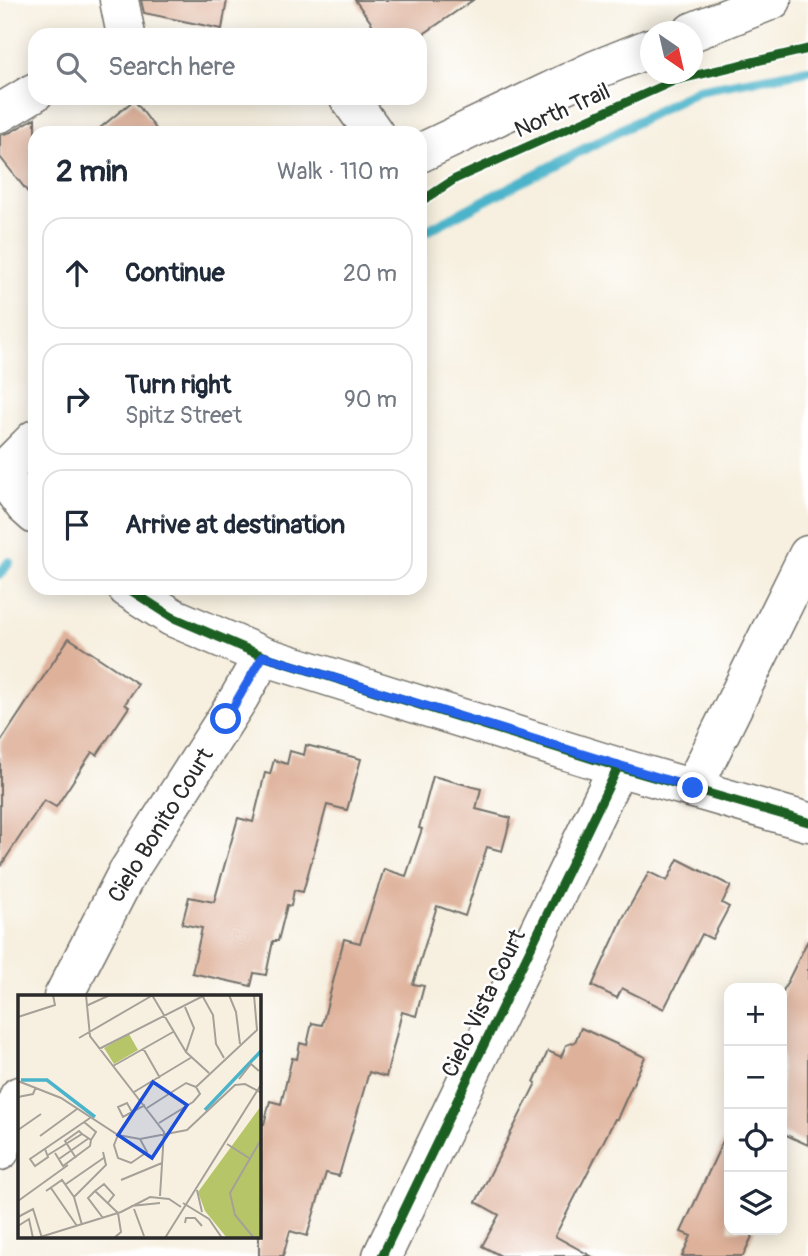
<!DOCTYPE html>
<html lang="en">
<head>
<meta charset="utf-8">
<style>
  :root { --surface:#fff; --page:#f6f6f7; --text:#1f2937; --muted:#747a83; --line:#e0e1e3 }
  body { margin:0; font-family:Pangolin,sans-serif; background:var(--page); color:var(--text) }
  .controls { position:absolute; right:21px; bottom:21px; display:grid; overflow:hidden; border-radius:14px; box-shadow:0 4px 18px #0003 }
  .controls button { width:63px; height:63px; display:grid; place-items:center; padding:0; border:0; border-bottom:2px solid var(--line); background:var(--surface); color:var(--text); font:35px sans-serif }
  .compass { position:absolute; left:640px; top:21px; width:63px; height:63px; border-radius:50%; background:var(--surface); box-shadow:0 4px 18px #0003; rotate:146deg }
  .stop { position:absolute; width:21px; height:21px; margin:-16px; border:5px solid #2563eb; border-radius:50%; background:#fff }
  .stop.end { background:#2563eb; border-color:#fff; box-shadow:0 2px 7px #0008 }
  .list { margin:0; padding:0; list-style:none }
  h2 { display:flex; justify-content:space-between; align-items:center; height:91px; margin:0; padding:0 28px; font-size:30px }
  h2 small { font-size:23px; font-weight:400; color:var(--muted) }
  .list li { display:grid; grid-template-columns:46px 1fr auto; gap:21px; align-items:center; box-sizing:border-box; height:112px; margin:0 14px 14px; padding:0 14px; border:2px solid var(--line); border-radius:21px }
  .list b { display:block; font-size:26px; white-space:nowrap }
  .list p { margin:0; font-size:23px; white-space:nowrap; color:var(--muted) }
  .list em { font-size:23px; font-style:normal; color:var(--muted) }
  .icon { flex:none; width:38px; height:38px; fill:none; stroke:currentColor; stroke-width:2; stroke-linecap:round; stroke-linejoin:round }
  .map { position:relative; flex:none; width:808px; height:1256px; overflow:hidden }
  .search { position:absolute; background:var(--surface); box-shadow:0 4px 18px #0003; left:28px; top:28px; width:399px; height:77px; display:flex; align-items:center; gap:18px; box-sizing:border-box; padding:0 24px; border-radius:21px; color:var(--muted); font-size:26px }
  .panel { position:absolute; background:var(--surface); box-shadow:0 4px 18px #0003; left:28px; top:126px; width:399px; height:469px; border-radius:21px }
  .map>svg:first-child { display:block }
</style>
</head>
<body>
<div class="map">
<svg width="808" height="1256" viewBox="0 0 808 1256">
  <rect width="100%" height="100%" fill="#fff"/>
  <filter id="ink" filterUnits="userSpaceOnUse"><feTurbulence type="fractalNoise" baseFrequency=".0143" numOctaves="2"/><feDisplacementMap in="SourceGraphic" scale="14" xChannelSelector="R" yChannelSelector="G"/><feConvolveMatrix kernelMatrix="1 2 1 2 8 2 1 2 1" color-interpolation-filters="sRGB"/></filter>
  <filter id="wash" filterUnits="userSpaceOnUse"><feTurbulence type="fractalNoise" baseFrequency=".00686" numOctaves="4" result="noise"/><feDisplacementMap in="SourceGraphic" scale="28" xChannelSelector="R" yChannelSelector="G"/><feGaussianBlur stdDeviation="1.57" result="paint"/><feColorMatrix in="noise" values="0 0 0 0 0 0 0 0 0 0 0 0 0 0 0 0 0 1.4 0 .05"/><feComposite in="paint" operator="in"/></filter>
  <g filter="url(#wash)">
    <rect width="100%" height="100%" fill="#f7f0e0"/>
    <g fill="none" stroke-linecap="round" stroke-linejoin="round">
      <path stroke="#4bb4ca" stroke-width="10" d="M 420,234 L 698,90 L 808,70
        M 0,574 L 9,562"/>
    </g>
    <g id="blocks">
      <path fill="#deb19a" d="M 141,0 L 227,0 L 222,29 L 144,13 Z
        M 355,0 L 473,0 L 422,35 L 380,35 Z
        M 134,100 L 159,133 L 94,133 Z
        M 35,118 L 35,201 L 0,157 L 0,135 L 11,132 Z
        M 69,638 L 138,684 L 125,704 L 129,707 L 97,755 L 92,752 L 56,807 L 44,800 L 0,867 L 0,743 Z
        M 306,745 L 361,759 L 347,810 L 327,805 L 303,892 L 294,890 L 291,906 L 287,905 L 278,941 L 273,941 L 266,975 L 254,973 L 251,986 L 192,973 L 202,928 L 182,924 L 189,897 L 214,902 L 238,818 L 253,822 L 265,773 L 270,774 L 274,760 L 287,764 L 290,751 L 304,755 Z
        M 433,776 L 481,789 L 476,809 L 511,818 L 502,851 L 487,847 L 465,916 L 437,906 L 413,984 L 424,986 L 416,1016 L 402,1012 L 386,1077 L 369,1072 L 339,1176 L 326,1173 L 307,1236 L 290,1231 L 283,1256 L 259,1256 L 259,1123 L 264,1124 L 270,1101 L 281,1104 L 292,1058 L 297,1059 L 300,1043 L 307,1045 L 312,1023 L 322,1025 L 344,939 L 360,943 L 384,869 L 406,876 L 422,829 L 419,828 Z
        M 678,859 L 731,886 L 722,903 L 729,907 L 712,939 L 702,934 L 664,1009 L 622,988 L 617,998 L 592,986 L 623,918 L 649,872 L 667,881 Z
        M 808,940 L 808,1145 L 782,1133 L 782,993 Z
        M 581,1028 L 645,1057 L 617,1119 L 615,1119 L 555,1236 L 591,1256 L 501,1256 L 482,1246 L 499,1215 L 476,1202 L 536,1083 L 534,1082 L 548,1051 L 561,1057 L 566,1045 L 575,1042 Z
        M 729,1128 L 729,1230 L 755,1230 L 743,1256 L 682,1256 L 691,1236 L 681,1232 Z"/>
    </g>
  </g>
  <g filter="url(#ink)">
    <use href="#blocks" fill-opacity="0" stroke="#72706a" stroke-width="2"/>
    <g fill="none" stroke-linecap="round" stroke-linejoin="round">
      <g stroke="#72706a" stroke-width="41">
        <path id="minor" d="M 119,0 L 126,35
          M 692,32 L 772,0
          M 349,98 L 374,133
          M 0,113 L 35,92
          M 420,153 L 595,70 L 650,48
          M 0,472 L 25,506 L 35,515
          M 0,474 L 35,439
          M 127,588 L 172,617 L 263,656 L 618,767 L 808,822
          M 693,788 L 808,555
          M 63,997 L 127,873 L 239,698 L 263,656
          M 0,1151 L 19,1096
          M 382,1256 L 618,767"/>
      </g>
      <use href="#minor" stroke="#fff" stroke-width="38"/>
      <g stroke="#fff" stroke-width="13">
        <path id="cycleway" d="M 420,202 L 455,179 L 676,80 L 808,49
          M 127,588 L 172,617 L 263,656 L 618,767 L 808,822
          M 382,1256 L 618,767"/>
      </g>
      <use href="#cycleway" stroke="#1b5e20" stroke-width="9"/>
    </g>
  </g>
  <g fill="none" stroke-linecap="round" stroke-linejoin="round" filter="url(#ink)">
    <path stroke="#2563eb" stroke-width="9" d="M 226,719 L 263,656 L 693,788"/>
  </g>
  <g text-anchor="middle" stroke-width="5" stroke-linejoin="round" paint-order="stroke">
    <g font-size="23" fill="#2b2b2b" stroke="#fff">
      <text transform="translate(562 110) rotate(-24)" y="8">North Trail</text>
      <text transform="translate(160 825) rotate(-58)" y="8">Cielo Bonito Court</text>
      <text transform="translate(483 1003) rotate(-64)" y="8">Cielo Vista Court</text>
    </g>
  </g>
  <g transform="translate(18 995)">
    <rect width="243" height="243" fill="#f7f0e0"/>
    <path d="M 111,39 L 120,55 L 96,69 L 86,53 ZM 243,111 L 243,243 L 209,243 L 187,216 L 180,197 Z" fill="#b6c568"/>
    <path fill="none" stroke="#4bb4ca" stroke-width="3.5" d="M 3,85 L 29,85 L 77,122M 187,115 L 244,55"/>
    <path fill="none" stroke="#a5a198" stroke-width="2" d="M 68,0 L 72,41 L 146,137 L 142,201M 134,0 L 168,57 L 191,78M 211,0 L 218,17 L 222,49M 185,2 L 195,20 L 198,49 L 206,63M 68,11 L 92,0M 167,12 L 176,33 L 168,57M 0,22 L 37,10 L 35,0M 61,43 L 135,0M 125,53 L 142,83M 81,54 L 187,0M 95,71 L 155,37M 221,84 L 233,69 L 241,76M 0,86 L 43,103 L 100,140 L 122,144 L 169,135 L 217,90 L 227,89 L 244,98M 178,92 L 239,35 L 236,0M 116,97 L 174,62M 0,102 L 15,99 L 18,92M 129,113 L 168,88 L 178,92M 114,117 L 109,108 L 100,112 L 105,122 L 127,110M 66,127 L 78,137 L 73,145M 141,128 L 175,107 L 182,99 L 178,92M 0,135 L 23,119M 100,140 L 96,150 L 100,163 L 113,168 L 129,157 L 122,144M 22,141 L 59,114M 209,149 L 231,163M 27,154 L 30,162 L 17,171 L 12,164 L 72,123M 30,160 L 64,139 L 73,145 L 72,151 L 45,171 L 37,158M 58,163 L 47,146 L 61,136 L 64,139M 41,164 L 71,143M 103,185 L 144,168M 48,189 L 87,162M 33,193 L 59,231M 179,195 L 184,217M 28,196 L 44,185 L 56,202 L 64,230M 77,196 L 86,189 L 96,200 L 89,209M 56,202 L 88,170 L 85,157M 0,206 L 50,170M 165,208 L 191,224 L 204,243M 113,211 L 142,208M 116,214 L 126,241M 0,222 L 15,214 L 24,243M 85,223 L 70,203 L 77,196 L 100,218 L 103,237 L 96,243M 167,228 L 168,223 L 177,223 L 184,231M 0,231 L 11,224 L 15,243M 19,243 L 103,217 L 132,202 L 151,204 L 163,212M 147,243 L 244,88M 236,243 L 217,220 L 212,198 L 244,143"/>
    <path fill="#1d4ed8" fill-opacity="0.15" stroke="#1d4ed8" stroke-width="3.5" d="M 135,87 L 169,110 L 134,163 L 100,140 Z"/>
    <rect width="243" height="243" fill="none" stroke="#2b2b2b" stroke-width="3.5"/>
  </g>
</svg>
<div class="controls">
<button>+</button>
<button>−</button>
<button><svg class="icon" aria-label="locate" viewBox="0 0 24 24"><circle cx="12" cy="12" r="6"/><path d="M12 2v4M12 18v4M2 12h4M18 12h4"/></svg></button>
<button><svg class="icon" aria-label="layers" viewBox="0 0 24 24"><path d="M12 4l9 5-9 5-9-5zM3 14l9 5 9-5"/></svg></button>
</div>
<svg class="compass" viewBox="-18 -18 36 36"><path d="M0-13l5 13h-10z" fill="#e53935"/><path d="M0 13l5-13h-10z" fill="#747a83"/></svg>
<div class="stop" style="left:226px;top:719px"></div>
<div class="stop end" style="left:693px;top:788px"></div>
<div class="search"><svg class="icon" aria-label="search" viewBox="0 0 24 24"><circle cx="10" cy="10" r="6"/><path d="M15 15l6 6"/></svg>Search here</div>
<section class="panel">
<h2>2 min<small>Walk · 110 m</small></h2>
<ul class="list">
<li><svg class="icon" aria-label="ahead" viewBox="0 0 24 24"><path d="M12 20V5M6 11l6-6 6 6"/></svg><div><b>Continue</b></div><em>20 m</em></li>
<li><svg class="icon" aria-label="right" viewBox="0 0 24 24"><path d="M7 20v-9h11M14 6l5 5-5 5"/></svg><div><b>Turn right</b><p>Spitz Street</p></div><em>90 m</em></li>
<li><svg class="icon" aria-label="arrive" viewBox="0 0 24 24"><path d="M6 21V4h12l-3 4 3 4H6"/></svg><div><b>Arrive at destination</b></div></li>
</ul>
</section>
</div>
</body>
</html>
